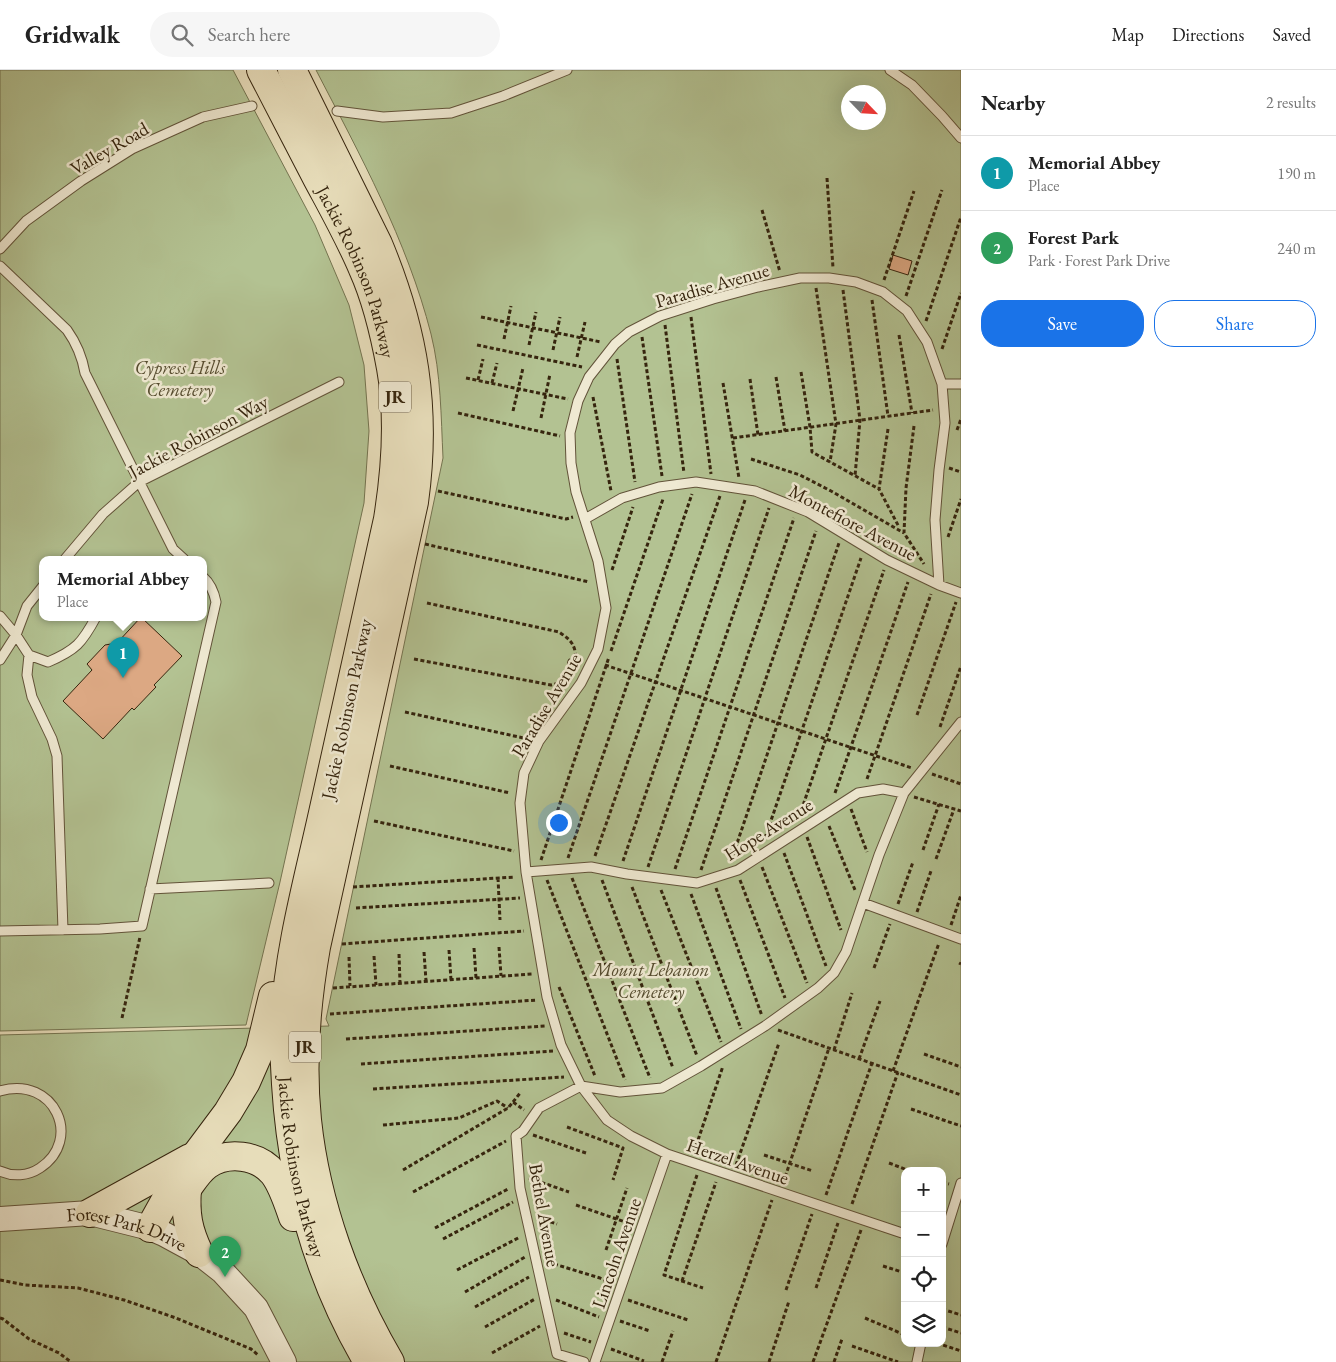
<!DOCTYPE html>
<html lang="en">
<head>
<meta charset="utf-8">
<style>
  :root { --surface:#fff; --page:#f6f6f6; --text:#222; --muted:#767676; --line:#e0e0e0; --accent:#1a73e8 }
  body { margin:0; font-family:"EB Garamond",serif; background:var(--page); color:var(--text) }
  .controls { position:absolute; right:15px; bottom:15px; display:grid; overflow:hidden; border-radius:10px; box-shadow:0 5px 20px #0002 }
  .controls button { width:45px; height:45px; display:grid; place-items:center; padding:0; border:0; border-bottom:1px solid var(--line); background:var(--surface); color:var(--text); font:25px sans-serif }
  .compass { position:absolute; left:841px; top:15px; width:45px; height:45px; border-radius:50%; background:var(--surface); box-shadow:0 5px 20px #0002; rotate:115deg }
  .you { position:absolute; left:558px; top:752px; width:18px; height:18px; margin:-12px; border:4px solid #fff; border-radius:50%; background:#1a73e8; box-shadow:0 0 0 8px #1a73e833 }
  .badge { display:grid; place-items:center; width:32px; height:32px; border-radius:50%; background:var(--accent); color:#fff; font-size:16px; font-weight:700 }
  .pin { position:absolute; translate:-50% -41px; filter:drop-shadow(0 1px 2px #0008) }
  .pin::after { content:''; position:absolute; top:26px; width:18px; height:15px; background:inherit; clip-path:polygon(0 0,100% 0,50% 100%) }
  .popup { position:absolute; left:39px; top:486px; width:168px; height:65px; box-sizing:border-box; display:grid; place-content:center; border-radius:10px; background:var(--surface); filter:drop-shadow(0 1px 4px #0005); font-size:16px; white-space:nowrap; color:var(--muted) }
  .popup b { font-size:19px; color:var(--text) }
  .popup::after { content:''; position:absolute; left:50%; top:100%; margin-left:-10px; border:10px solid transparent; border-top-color:var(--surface) }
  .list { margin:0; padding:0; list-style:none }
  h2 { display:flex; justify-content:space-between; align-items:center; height:65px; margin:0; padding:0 20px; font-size:21px }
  h2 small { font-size:16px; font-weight:400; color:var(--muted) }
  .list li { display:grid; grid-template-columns:32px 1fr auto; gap:15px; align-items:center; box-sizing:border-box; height:75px; padding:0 20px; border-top:1px solid var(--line) }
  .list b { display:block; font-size:19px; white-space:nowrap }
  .list p { margin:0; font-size:16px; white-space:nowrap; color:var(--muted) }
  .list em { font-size:16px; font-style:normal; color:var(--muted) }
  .actions { display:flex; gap:10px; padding:15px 20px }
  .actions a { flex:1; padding:11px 0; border:1px solid var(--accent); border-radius:20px; text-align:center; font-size:18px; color:var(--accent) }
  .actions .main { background:var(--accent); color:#fff }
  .icon { flex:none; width:28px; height:28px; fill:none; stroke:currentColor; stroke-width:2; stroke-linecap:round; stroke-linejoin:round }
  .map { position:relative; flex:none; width:961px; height:1292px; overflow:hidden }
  header { display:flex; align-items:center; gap:30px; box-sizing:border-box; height:70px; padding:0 25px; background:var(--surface); border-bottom:1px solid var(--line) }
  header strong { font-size:24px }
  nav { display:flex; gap:28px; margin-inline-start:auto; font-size:18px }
  .search { width:350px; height:45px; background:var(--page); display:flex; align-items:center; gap:12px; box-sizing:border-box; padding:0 18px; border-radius:28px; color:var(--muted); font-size:19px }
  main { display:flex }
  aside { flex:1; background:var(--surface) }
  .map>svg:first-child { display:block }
</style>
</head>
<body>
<header>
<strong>Gridwalk</strong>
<div class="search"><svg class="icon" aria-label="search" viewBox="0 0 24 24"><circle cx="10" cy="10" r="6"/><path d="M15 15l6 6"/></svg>Search here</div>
<nav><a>Map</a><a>Directions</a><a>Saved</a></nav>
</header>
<main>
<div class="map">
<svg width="961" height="1292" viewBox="0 0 961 1292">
  <rect width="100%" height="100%" fill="#e7ddba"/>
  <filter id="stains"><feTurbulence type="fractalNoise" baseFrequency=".004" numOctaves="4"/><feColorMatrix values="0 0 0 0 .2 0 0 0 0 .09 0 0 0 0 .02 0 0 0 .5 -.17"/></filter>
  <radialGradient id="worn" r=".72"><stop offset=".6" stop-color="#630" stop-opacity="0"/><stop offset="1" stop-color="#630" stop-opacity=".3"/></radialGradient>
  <path fill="#b3c292" stroke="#747450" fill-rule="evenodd" d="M 0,0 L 233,0 L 315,155 L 349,235 L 364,295 L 369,361 L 364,433 L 280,812 L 246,955 L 0,961 ZM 43,489 L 203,489 L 203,547 L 43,547 Z
    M 316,0 L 961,0 L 961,1292 L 0,1292 L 0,965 L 329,956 L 326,949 L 443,388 C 441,346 441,304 431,264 C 407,170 360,85 316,0 ZM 848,22 L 878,22 L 878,52 L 848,52 ZM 905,1101 L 942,1101 L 942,1273 L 905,1273 Z"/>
  <path fill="#dca883" stroke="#36250e" d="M 893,185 L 912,191 L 908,205 L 889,199 Z
    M 141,547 L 182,586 L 154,615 L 156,617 L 134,640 L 132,638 L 103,669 L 63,631 L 92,600 L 87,594 L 105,575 L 117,573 Z"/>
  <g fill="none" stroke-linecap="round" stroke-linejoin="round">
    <g stroke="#625339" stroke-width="11">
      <path id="service" d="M 890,0 L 912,15 L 942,46 L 961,68
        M 337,41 L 383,47 L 451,43 L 503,26 L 567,0
        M 0,179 L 26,151 L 81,111 L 132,79 L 203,47 L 252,36
        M 0,196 L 67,260 C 77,274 82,286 85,303 L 173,479 L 184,489
        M 942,314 L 961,314
        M 585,449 L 622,428 L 659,417 L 696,412 L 755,421 L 808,442 L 887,490 L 939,515 L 961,523
        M 65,489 L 103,444 L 139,412 L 339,312
        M 939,515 L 935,450 L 939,400 L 945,353 L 942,314 L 927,272 L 907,241 L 883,222 L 856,212 L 829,208 L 800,208 L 758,217 L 713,229 L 660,246 L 629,262 L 615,274 L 589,307 L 578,331 L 570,363 L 571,393 L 576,422 L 598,491 L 606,538 L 598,579 L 581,613 L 539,671 L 524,703 L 520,733 L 526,802 L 547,927 L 561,975 L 581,1016 L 620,1022 L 662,1018 L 701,996 L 765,956 L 818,918 L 834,903 L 846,882 L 879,785 L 904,723 L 961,652
        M 0,546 L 16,565 L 29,585 L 48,592 C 76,580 82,573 96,547
        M 29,585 L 27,605 L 32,627 L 52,669 L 57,686 L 63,860
        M 0,590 L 16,565 L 27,536 L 43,516
        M 526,802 L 591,797 L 627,804 L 697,813 L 738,800 L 858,723 L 883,719 L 904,723
        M 150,819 L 269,813
        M 863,833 L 961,869
        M 0,861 L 100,859 L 142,856 L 216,532 C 214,522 211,514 203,507
        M 0,1021 C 55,1005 83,1070 40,1098 C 28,1106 13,1107 0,1101
        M 942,1174 L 961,1113
        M 584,1292 L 557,1284 L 520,1118 L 516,1066 L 523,1061 L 539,1038 L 581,1016 L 607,1050 L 631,1066 L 667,1084 L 905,1164
        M 595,1292 L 667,1084
        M 917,1292 L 921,1273"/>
    </g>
    <g stroke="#625339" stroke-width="26">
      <g id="tertiary">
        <path id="s1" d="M 0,1149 L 90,1143 L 150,1158 L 164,1164 L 199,1183 L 222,1201 L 256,1238 L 284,1292"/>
      </g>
    </g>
    <g stroke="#36250e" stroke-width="30">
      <g id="motorway">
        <path id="s2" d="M 261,0 C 280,36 298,72 317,108 C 333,138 350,168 363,199 C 377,230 385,265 391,298 C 400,348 396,399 388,449 C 367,547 344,645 323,743 C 308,811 289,879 285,949 C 283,970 285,993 286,1014 C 292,1112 318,1207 368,1292"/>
        <path d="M 292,0 L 378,174 C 414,260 427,339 414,432 L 316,877 C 306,934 301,992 307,1050 C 316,1135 347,1219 390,1292"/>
        <path d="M 189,1116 C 194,1109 199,1101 207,1095 C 227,1081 258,1084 274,1104 C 283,1116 288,1133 293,1147"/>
        <path d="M 187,1119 C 185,1144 188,1160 199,1183"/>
        <path d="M 90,1143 L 190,1088"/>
        <path d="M 150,1158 L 175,1113 L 228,1042 L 246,1012 L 260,980 L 273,926"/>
      </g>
    </g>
    <path stroke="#36250e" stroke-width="3" stroke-dasharray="4 2.5" stroke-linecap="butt" d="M 827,108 L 833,198
      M 762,140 L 780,202
      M 884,210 L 914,121
      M 816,218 L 836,354 L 830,392
      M 843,220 L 860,350 L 855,406
      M 906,226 L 942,120
      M 872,230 L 888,346
      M 481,247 L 601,272
      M 691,247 L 711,404
      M 926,251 L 961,147
      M 665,255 L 684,403
      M 899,265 L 912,343
      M 642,267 L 662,406
      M 504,269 L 511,236
      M 477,275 L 582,297
      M 529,275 L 536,242
      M 942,279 L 961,223
      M 553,280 L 560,247
      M 577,287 L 585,252
      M 617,289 L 635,412
      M 801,302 L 810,357 L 812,382 L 879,419
      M 776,307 L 785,361
      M 466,308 L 568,329
      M 750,309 L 758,365
      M 478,310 L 483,289
      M 492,313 L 497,293
      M 723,313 L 739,408
      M 593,327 L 611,421
      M 513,341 L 523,298
      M 458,343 L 560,366
      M 541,348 L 550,304
      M 914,356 L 906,418 L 904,463 L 924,494
      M 888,359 L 879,419 L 899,457
      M 957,360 L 961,349
      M 733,368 L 933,340
      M 751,389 L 800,405 L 831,421 L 904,463
      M 949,398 L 961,402
      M 438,421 L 566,449 L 573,447
      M 948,467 L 961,429
      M 425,474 L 589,512
      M 612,500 L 633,437
      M 427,533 L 559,562 C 566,567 573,571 575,581 C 576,586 575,589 579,593
      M 611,581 L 663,429
      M568.5 593a4.5 4.5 0 1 1 9 0a4.5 4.5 0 1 1-9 0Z
      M 414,589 L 551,615 L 563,612 L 570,605
      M 605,595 L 912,698
      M 405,642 L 528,669
      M 917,645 L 956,532
      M 940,657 L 961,596
      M 390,696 L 510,723
      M 932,704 L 961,714
      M 867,709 L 931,524
      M 835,723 L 908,512
      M 914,727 L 961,741
      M 851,739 L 867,782
      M 799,747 L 884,500
      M 374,751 L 514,781
      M 829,756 L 855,820
      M 807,767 L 841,860
      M 765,768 L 861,488
      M 923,780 L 939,734
      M 784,783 L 826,896
      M 595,786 L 720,426
      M 568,788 L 692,424
      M 936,789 L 954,739
      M 541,790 L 609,587
      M 623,791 L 745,430
      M 731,791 L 839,473
      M 648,797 L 769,438
      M 762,797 L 807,913
      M 675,799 L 794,448
      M 701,800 L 816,461
      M 498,808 L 500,850
      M 572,808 L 650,1008
      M 547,810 L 625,1010
      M 602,810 L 673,998
      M 740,810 L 785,928
      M 353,817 L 515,807
      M 632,817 L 697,986
      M 716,818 L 762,946
      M 661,820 L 721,972
      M 691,824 L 741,959
      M 898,834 L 913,792
      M 356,838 L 520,828
      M 917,842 L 931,801
      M 951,855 L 961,825
      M 342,874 L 524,861
      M 499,877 L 501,906
      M 474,878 L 476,908
      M 449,880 L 451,910
      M 424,882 L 426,911
      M 399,884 L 400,913
      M 374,886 L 376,915
      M 349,887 L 350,916
      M 959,893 L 961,894
      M 874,898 L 890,854
      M 559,917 L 595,1006
      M 333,918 L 532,904
      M 330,944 L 537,930
      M 122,948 L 140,867
      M 778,960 L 961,1025
      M 346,969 L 545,956
      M 834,980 L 852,923
      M 924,984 L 961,997
      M 859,989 L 880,931
      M 361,994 L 553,981
      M 893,1001 L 939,873
      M 373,1019 L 564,1007
      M 513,1032 L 521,1022
      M 911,1039 L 961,1056
      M 383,1055 L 459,1048 L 497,1031 L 508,1038
      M 567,1057 L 623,1078 L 613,1110
      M 533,1065 L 586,1083
      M 694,1082 L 723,996
      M 764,1085 L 813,1101
      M 889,1093 L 910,1101
      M 736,1095 L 779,973
      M 403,1100 L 508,1038 L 513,1032 L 524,1040
      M 697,1105 L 664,1205 L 703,1218
      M 529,1108 L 569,1122
      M 942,1112 L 949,1114
      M 783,1113 L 829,978
      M 413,1122 L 506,1071
      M 826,1125 L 872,993
      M 852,1134 L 898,1002
      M 576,1135 L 631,1154
      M 538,1148 L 557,1154
      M 435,1158 L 508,1119
      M 443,1169 L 513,1132
      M 606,1180 L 627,1118
      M 554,1194 L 600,1208 L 611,1213
      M 883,1196 L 905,1203
      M 457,1200 L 520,1167
      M 0,1210 L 25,1215 L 78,1218 L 124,1230 L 176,1248 L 251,1279 L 258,1285
      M 682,1211 L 716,1112
      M 816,1218 L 838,1153
      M 786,1220 L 812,1144
      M 465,1222 L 525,1187
      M 556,1230 L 599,1247
      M 628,1230 L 688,1250
      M 475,1237 L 529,1207
      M 942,1239 L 961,1245
      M 0,1248 L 3,1249 L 29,1269 L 59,1283 L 71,1292
      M 865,1248 L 905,1265
      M 620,1251 L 650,1261
      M 485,1257 L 535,1229
      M 942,1257 L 961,1263
      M 564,1263 L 591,1272
      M 937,1273 L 961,1281
      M 852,1276 L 898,1292
      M 611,1279 L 644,1291
      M 492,1283 L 540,1256
      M 662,1292 L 673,1261
      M 716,1292 L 772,1130
      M 769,1292 L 789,1231
      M 813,1292 L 861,1160
      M 834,1292 L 842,1269"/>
    <use href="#service" stroke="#efe9d2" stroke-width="9"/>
    <use href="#tertiary" stroke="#efe9d2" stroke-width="24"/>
    <use href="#motorway" stroke="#e7ddba" stroke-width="28"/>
  </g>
  <g text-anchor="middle" stroke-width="5" stroke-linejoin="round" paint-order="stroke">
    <g fill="#efe9d2" stroke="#6e6049" stroke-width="1">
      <rect x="379" y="311.5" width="32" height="31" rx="4"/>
      <rect x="289" y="961.5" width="32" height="31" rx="4"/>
    </g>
    <g font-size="18" font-weight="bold" fill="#36250e">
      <text x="395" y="333">JR</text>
      <text x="305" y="983">JR</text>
    </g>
    <g font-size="19" fill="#36250e" stroke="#efe9d2">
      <text transform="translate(109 78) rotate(-30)" y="7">Valley Road</text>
      <text dy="7" stroke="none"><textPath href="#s2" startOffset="224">Jackie Robinson Parkway</textPath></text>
      <text transform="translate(712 215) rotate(-16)" y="7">Paradise Avenue</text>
      <text transform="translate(198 366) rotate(-28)" y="7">Jackie Robinson Way</text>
      <text transform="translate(853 452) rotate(28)" y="7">Montefiore Avenue</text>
      <text transform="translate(546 635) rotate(-59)" y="7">Paradise Avenue</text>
      <text transform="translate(346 639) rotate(-78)" y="7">Jackie Robinson Parkway</text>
      <text transform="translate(768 759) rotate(-32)" y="7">Hope Avenue</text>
      <text transform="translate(738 1091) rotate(19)" y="7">Herzel Avenue</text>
      <text dy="7" stroke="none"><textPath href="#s2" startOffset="1139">Jackie Robinson Parkway</textPath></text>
      <text transform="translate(545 1145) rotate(80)" y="7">Bethel Avenue</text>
      <text dy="7" stroke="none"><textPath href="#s1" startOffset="129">Forest Park Drive</textPath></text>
      <text transform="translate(616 1183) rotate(-71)" y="7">Lincoln Avenue</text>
    </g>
    <g font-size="19" font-style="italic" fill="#554c2f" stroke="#efe9d2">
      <text x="180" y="304">Cypress Hills<tspan x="180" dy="22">Cemetery</tspan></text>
      <text x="651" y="906">Mount Lebanon<tspan x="651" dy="22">Cemetery</tspan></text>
    </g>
  </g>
  <rect width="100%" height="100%" filter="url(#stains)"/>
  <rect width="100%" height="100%" fill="url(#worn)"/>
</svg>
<div class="controls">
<button>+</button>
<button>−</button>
<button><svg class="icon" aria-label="locate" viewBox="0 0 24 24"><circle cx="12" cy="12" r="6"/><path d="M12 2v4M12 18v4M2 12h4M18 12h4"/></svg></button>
<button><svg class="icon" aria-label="layers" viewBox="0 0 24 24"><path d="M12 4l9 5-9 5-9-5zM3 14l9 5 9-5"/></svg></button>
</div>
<svg class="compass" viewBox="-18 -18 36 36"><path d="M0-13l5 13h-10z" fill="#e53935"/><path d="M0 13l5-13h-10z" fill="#767676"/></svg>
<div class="you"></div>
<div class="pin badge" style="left:123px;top:608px;background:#0f9aa8">1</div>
<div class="popup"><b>Memorial Abbey</b>Place</div>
<div class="pin badge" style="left:225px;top:1207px;background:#2e9e5b">2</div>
</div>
<aside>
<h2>Nearby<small>2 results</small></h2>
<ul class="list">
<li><span class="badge" style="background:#0f9aa8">1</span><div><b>Memorial Abbey</b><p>Place</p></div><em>190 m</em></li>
<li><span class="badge" style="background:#2e9e5b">2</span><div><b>Forest Park</b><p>Park · Forest Park Drive</p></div><em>240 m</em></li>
</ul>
<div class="actions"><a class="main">Save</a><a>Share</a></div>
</aside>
</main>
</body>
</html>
